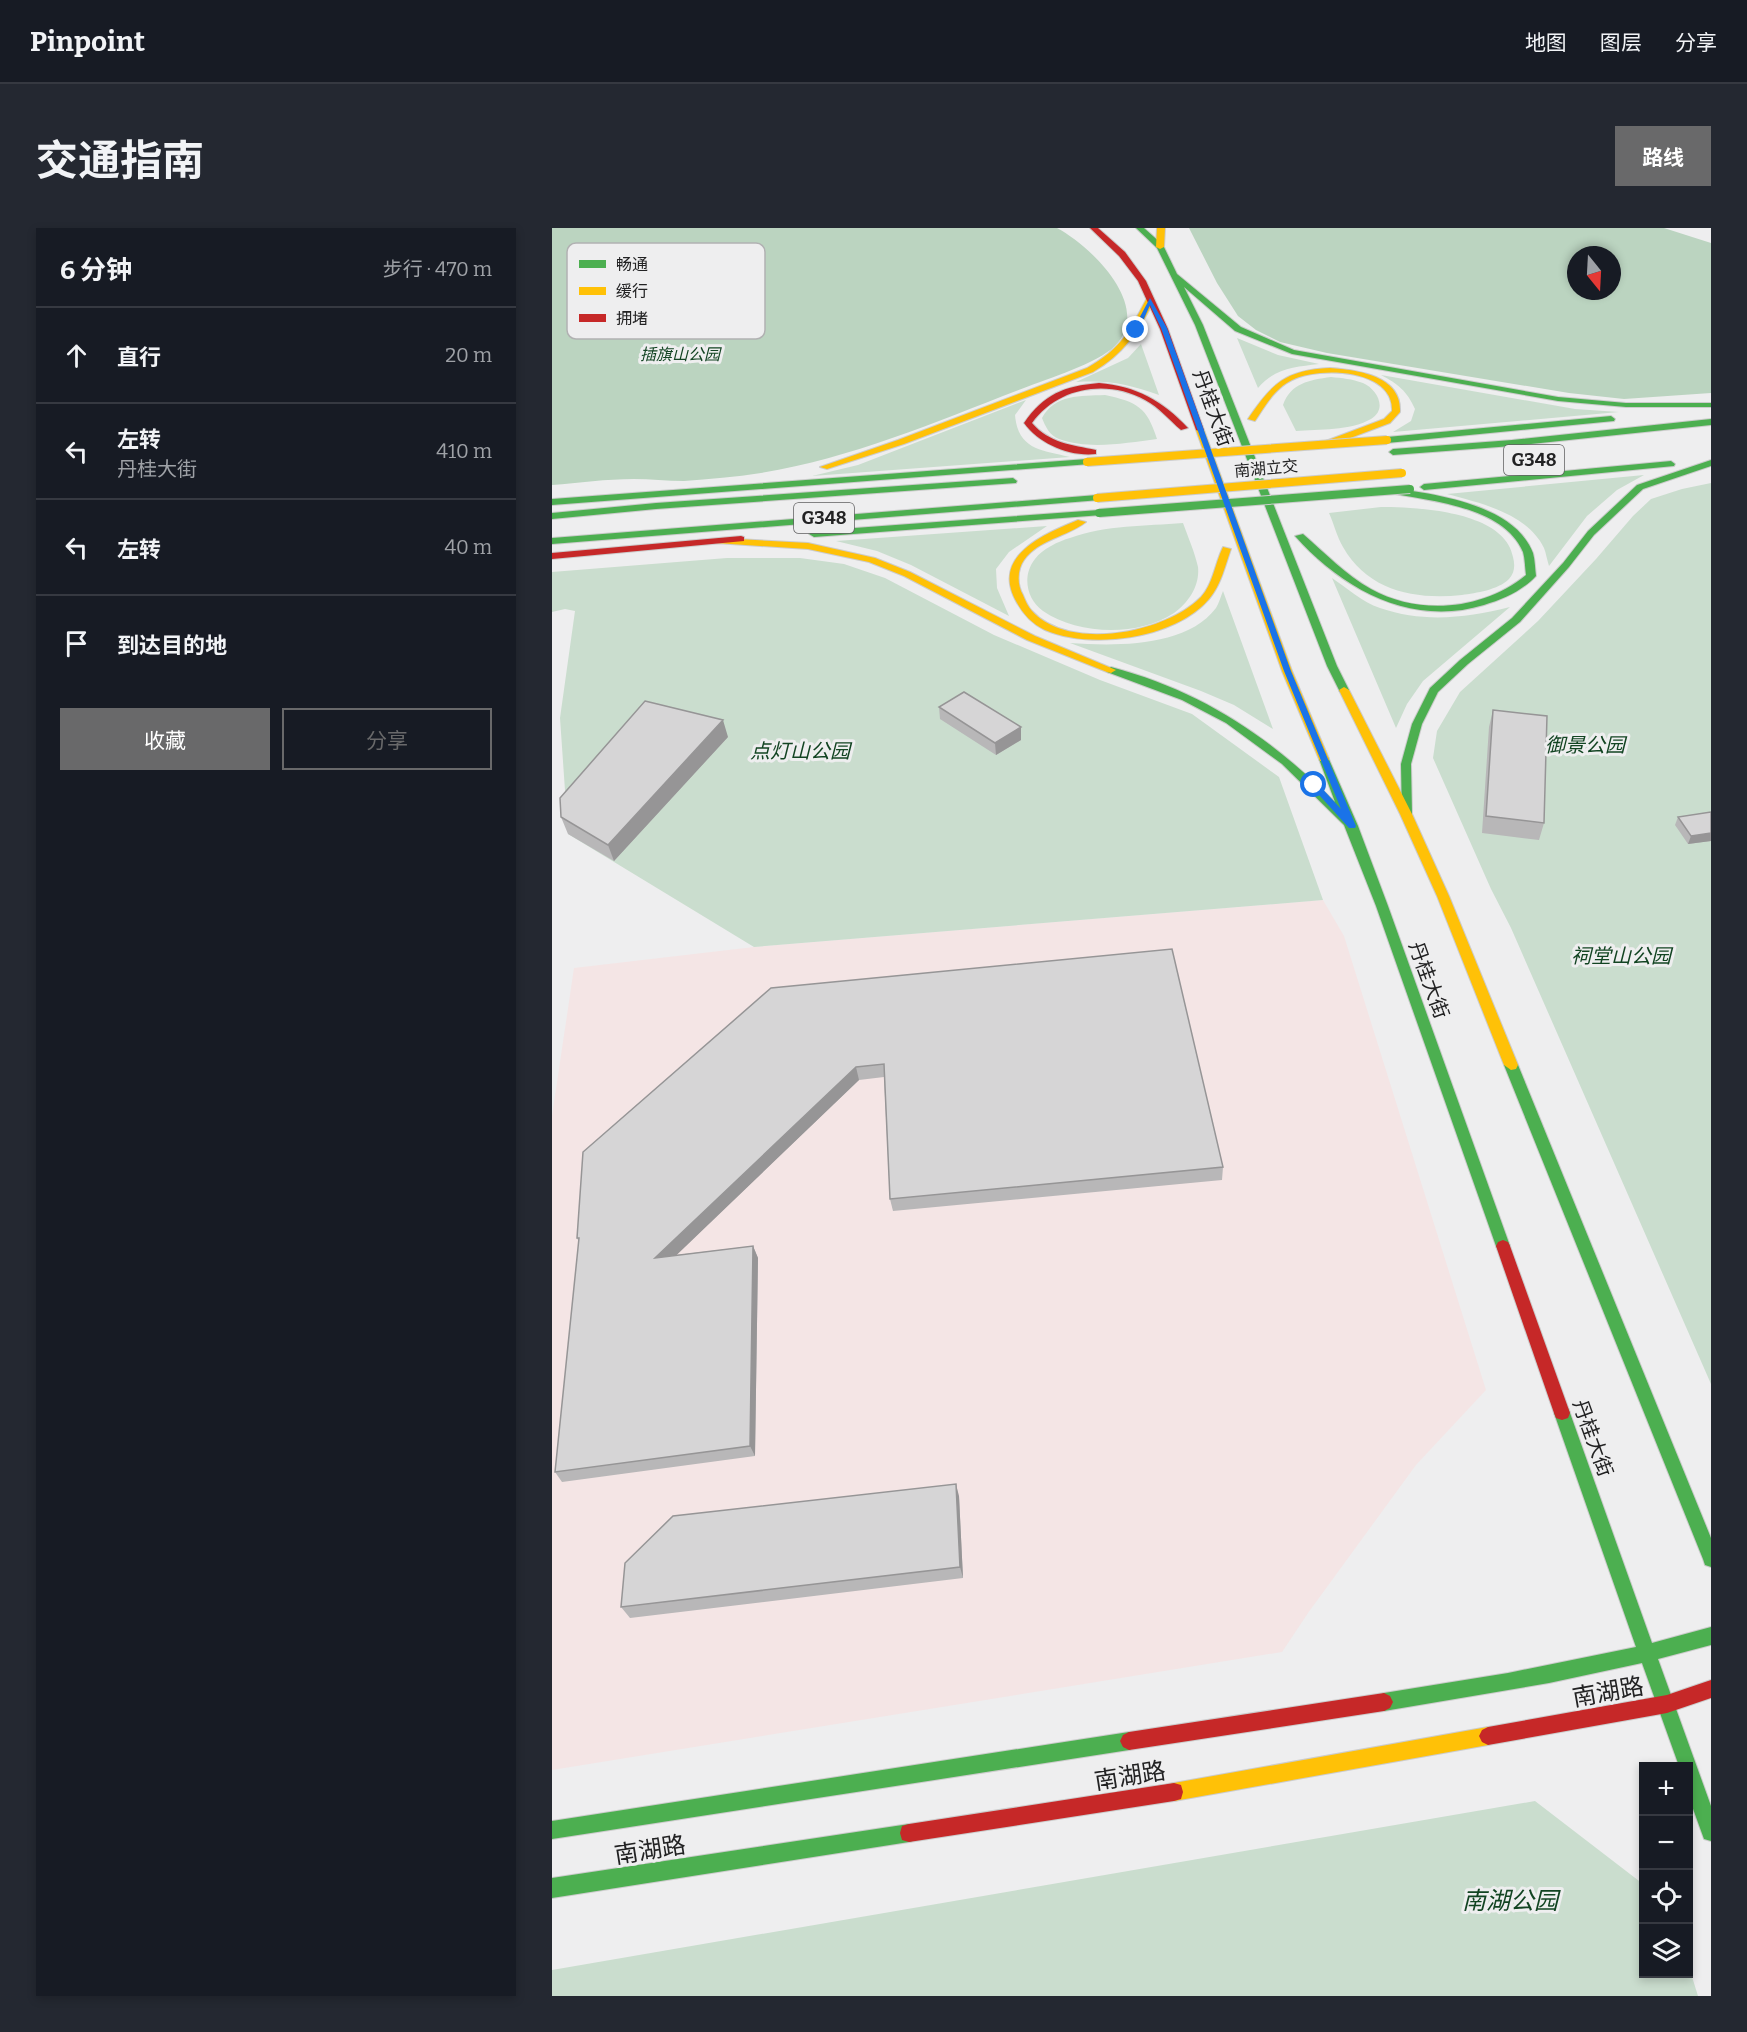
<!DOCTYPE html>
<html lang="zh">
<head>
<meta charset="utf-8">
<style>
  :root { --surface:#171b24; --page:#242831; --text:#f1f3f6; --muted:#9ea1a6; --line:#363941; --accent:#69696a }
  body { margin:0; font-family:Bitter,"Noto Sans SC",serif; background:var(--page); color:var(--text) }
  .controls { position:absolute; right:18px; bottom:18px; display:grid; overflow:hidden; border-radius:0px; box-shadow:0 3px 9px #0003 }
  .controls button { width:54px; height:54px; display:grid; place-items:center; padding:0; border:0; border-bottom:2px solid var(--line); background:var(--surface); color:var(--text); font:30px sans-serif }
  .compass { position:absolute; left:1015px; top:18px; width:54px; height:54px; border-radius:50%; background:var(--surface); box-shadow:0 3px 9px #0003; rotate:162deg }
  .stop { position:absolute; width:18px; height:18px; margin:-14px; border:4px solid #1a73e8; border-radius:50%; background:#fff }
  .stop.end { background:#1a73e8; border-color:#fff; box-shadow:0 2px 6px #0008 }
  .list { margin:0; padding:0; list-style:none }
  h2 { display:flex; justify-content:space-between; align-items:center; height:78px; margin:0; padding:0 24px; font-size:26px }
  h2 small { font-size:20px; font-weight:400; color:var(--muted) }
  .list li { display:grid; grid-template-columns:39px 1fr auto; gap:18px; align-items:center; box-sizing:border-box; height:96px; padding:0 24px; border-top:2px solid var(--line) }
  .list b { display:block; font-size:22px; white-space:nowrap }
  .list p { margin:0; font-size:20px; white-space:nowrap; color:var(--muted) }
  .list em { font-size:20px; font-style:normal; color:var(--muted) }
  .actions { display:flex; gap:12px; padding:18px 24px }
  .actions a { flex:1; padding:14px 0; border:2px solid var(--accent); border-radius:0px; text-align:center; font-size:21px; color:var(--accent) }
  .actions .main { background:var(--accent); color:#fff }
  .icon { flex:none; width:33px; height:33px; fill:none; stroke:currentColor; stroke-width:2; stroke-linecap:round; stroke-linejoin:round }
  .map { position:relative; flex:none; width:1159px; height:1768px; overflow:hidden; border-radius:0px }
  header { display:flex; align-items:center; gap:36px; box-sizing:border-box; height:84px; padding:0 30px; background:var(--surface); border-bottom:2px solid var(--line) }
  header strong { font-size:28px }
  nav { display:flex; gap:33px; margin-inline-start:auto; font-size:21px }
  .intro { display:flex; align-items:center; justify-content:space-between; box-sizing:border-box; height:144px; padding:0 36px }
  h1 { margin:0; font-size:42px }
  .button { padding:15px 27px; border-radius:0px; background:var(--accent); color:#fff; font-size:21px; font-weight:700 }
  main { display:flex; gap:36px; padding:0 36px }
  aside { flex:1; background:var(--surface); border-radius:0px; box-shadow:0 3px 9px #0003 }
  .map>svg:first-child { display:block }
</style>
</head>
<body>
<header>
<strong>Pinpoint</strong>
<nav><a>地图</a><a>图层</a><a>分享</a></nav>
</header>
<div class="intro"><h1>交通指南</h1><a class="button">路线</a></div>
<main>
<aside>
<h2>6 分钟<small>步行 · 470 m</small></h2>
<ul class="list">
<li><svg class="icon" aria-label="ahead" viewBox="0 0 24 24"><path d="M12 20V5M6 11l6-6 6 6"/></svg><div><b>直行</b></div><em>20 m</em></li>
<li><svg class="icon" aria-label="left" viewBox="0 0 24 24"><path d="M17 20v-9H6M10 6l-5 5 5 5"/></svg><div><b>左转</b><p>丹桂大街</p></div><em>410 m</em></li>
<li><svg class="icon" aria-label="left" viewBox="0 0 24 24"><path d="M17 20v-9H6M10 6l-5 5 5 5"/></svg><div><b>左转</b></div><em>40 m</em></li>
<li><svg class="icon" aria-label="arrive" viewBox="0 0 24 24"><path d="M6 21V4h12l-3 4 3 4H6"/></svg><div><b>到达目的地</b></div></li>
</ul>
<div class="actions"><a class="main">收藏</a><a>分享</a></div>
</aside>
<div class="map">
<svg width="1159" height="1768" viewBox="0 0 1159 1768">
  <rect width="100%" height="100%" fill="#eeeeef"/>
  <path fill="#f4e5e5" d="M 771,672 L 792,708 L 934,1162 L 864,1237 L 756,1385 L 730,1424 L 0,1542 L 0,888 L 22,740 L 202,719 Z"/>
  <path fill="#caddce" d="M 685,110 L 726,127 L 767,136 C 743,139 723,140 706,160 Z
    M 589,116 L 607,167 C 576,156 556,152 524,154 L 576,130 Z
    M 829,147 L 1023,181 L 1067,184 L 841,204 L 859,193 L 863,181 C 855,163 846,156 829,147 Z
    M 779,149 C 790,150 800,151 811,155 C 825,161 836,181 819,191 C 798,203 767,201 744,203 L 731,177 C 739,155 757,152 779,149 Z
    M 553,167 C 585,174 595,179 605,211 C 574,215 537,222 507,211 C 498,208 493,198 490,190 C 503,166 528,168 553,167 Z
    M 474,172 L 463,187 C 466,222 490,222 518,229 L 260,248 L 306,237 Z
    M 1092,247 L 1065,262 L 1035,288 L 997,338 C 995,332 994,325 992,320 C 975,285 928,275 895,266 Z
    M 1159,255 L 1159,1156 L 959,700 L 939,661 L 881,530 L 885,503 L 908,464 L 986,393 L 1044,331 L 1081,288 L 1099,271 L 1130,261 Z
    M 829,279 C 865,279 953,283 961,329 C 963,337 963,344 957,351 C 946,362 924,365 910,367 C 863,372 816,363 791,319 C 785,309 782,296 777,285 Z
    M 631,295 C 636,309 643,325 646,339 C 648,358 636,375 622,385 C 586,409 526,407 491,383 C 474,371 470,347 483,331 C 490,321 507,313 518,310 C 554,297 594,298 631,295 Z
    M 495,298 L 457,324 L 444,341 L 445,360 L 457,388 L 359,337 L 325,323 L 284,313 Z
    M 175,330 L 248,330 L 292,336 L 333,350 L 442,407 L 548,452 L 640,486 L 727,549 L 771,672 L 202,719 L 16,606 L 8,490 L 23,383 L 13,381 L 0,384 L 0,344 Z
    M 780,350 C 795,360 810,374 828,380 C 872,395 914,390 958,379 L 871,453 L 855,476 L 844,500 Z
    M 671,363 L 721,501 L 682,477 L 649,463 L 518,415 C 561,418 634,420 664,380 C 667,375 669,368 671,363 Z
    M 983,1573 L 1091,1656 L 1092,1746 L 1136,1746 L 1137,1739 L 1146,1768 L 0,1768 L 0,1742 Z"/>
  <path fill="#bbd4c0" fill-rule="evenodd" d="M 0,0 L 505,0 C 539,18 602,79 563,118 C 546,135 495,151 472,160 C 386,193 301,230 209,245 C 184,249 157,251 132,253 C 115,253 98,251 82,251 C 54,251 27,255 0,257 Z
    M 637,0 L 1112,0 L 1159,15 L 1159,165 L 1072,171 L 1017,165 L 775,125 L 728,114 L 704,102 L 686,88 L 665,55 ZM 1024,27 L 1060,27 L 1060,63 L 1024,63 Z"/>
  <g fill="none" stroke-linecap="round" stroke-linejoin="round">
    <g stroke="#ccc" stroke-width="2">
      <path id="fast" d="M 584,0 L 592,0 L 611,17 L 625,46 L 689,99 L 742,122 L 1006,169 L 1074,175 L 1159,175 L 1159,179 L 1074,179 L 1006,173 L 740,126 L 683,103 L 632,59 L 651,97 L 785,438 L 797,462 L 796,464 L 788,464 L 775,438 L 643,97 L 605,20 Z
        M 1059,188 L 1063,191 L 1062,193 L 835,215 L 831,212 L 835,209 Z
        M 1159,191 L 1159,197 L 960,218 L 841,227 L 837,224 L 841,221 L 960,212 Z
        M 535,231 L 538,232 L 538,236 L 0,277 L 0,271 Z
        M 1159,232 L 1159,238 L 1091,261 L 1042,307 L 1017,339 L 968,394 L 916,436 L 886,464 L 870,496 L 859,536 L 860,586 L 854,590 L 850,589 L 849,536 L 860,496 L 878,460 L 908,432 L 960,390 L 1011,335 L 1036,303 L 1085,257 Z
        M 1119,233 L 1123,236 L 1122,238 L 872,262 L 868,259 L 872,256 Z
        M 461,250 L 465,253 L 464,255 L 104,281 L 0,291 L 0,285 L 104,275 Z
        M 835,259 C 880,266 962,275 981,325 C 983,332 983,341 984,348 C 970,363 952,371 932,377 C 860,399 791,362 743,308 L 751,306 C 773,325 794,347 819,361 C 868,388 931,382 974,347 C 973,340 973,331 971,324 C 951,277 875,273 832,264 L 832,260 Z
        M 545,267 L 548,268 L 548,272 L 0,316 L 0,310 Z
        M 547,282 L 550,283 L 550,287 L 262,309 L 257,306 L 262,303 Z
        M 559,439 C 650,463 718,509 783,574 L 767,531 L 768,529 L 776,529 L 806,598 L 836,678 L 958,1018 L 956,1022 L 951,1024 L 946,1022 L 944,1018 L 824,678 L 792,597 L 730,536 L 674,495 L 630,472 L 555,444 L 554,442 Z
        M 959,832 L 966,837 L 1159,1310 L 1159,1339 L 1153,1337 L 1151,1331 L 952,837 Z
        M 1010,1178 L 1016,1180 L 1018,1185 L 1100,1415 L 1159,1399 L 1159,1417 L 1106,1431 L 1159,1578 L 1159,1613 L 1152,1611 L 1136,1567 L 1136,1538 L 1127,1538 L 1090,1435 L 997,1455 L 832,1483 L 826,1480 L 823,1474 L 826,1468 L 832,1465 L 956,1445 L 1084,1419 L 1002,1185 L 1004,1180 Z
        M 577,1504 L 583,1507 L 586,1513 L 583,1519 L 577,1522 L 0,1611 L 0,1593 Z
        M 357,1596 L 364,1598 L 366,1605 L 364,1612 L 357,1614 L 0,1670 L 0,1650 Z"/>
    </g>
    <g stroke="#ccc" stroke-width="2">
      <path id="slow" d="M 605,0 L 613,0 L 612,19 L 608,21 L 604,19 Z
        M 595,70 L 602,72 C 587,104 571,126 541,144 L 352,216 L 275,241 L 268,239 L 346,212 L 535,140 C 571,119 576,105 595,70 Z
        M 778,140 C 806,142 850,148 848,184 L 838,195 L 777,218 L 771,218 L 771,214 L 832,191 L 840,183 C 842,141 768,138 740,152 C 723,160 713,178 703,193 L 696,191 C 720,155 734,142 778,140 Z
        M 645,200 L 652,202 L 740,443 L 777,531 L 776,533 L 768,533 L 767,531 L 730,443 L 644,202 Z
        M 526,292 L 534,294 C 515,309 487,311 472,332 C 465,342 465,357 471,367 C 473,372 476,379 480,383 C 517,424 614,405 649,369 C 661,356 663,335 671,319 L 679,321 C 673,338 669,357 657,371 C 623,411 539,422 493,402 C 480,396 471,386 464,373 C 439,328 492,306 526,292 Z
        M 167,310 L 256,315 L 323,330 L 358,344 L 483,408 L 564,442 L 559,445 L 555,444 L 475,412 L 352,348 L 317,334 L 256,321 L 164,315 L 162,313 Z
        M 792,459 L 797,462 L 860,586 L 897,668 L 966,837 L 964,841 L 959,842 L 952,837 L 885,668 L 848,586 L 787,462 Z
        M 936,1499 L 942,1502 L 945,1508 L 942,1514 L 936,1517 L 622,1573 L 615,1571 L 613,1564 L 615,1557 L 622,1555 Z"/>
    </g>
    <g stroke="#ccc" stroke-width="2">
      <path id="jam" d="M 538,0 L 546,0 L 573,24 L 594,53 L 616,101 L 652,202 L 651,204 L 644,202 L 608,101 L 586,53 L 567,28 Z
        M 547,155 C 584,158 611,173 636,200 L 629,202 C 617,192 607,179 593,172 C 555,151 506,159 480,195 C 497,215 520,217 544,222 L 544,226 C 518,229 487,216 472,195 C 492,166 512,158 547,155 Z
        M 189,308 L 192,309 L 192,313 L 0,331 L 0,325 Z
        M 951,1012 L 956,1014 L 958,1018 L 1018,1185 L 1016,1190 L 1010,1192 L 1004,1190 L 1002,1185 L 944,1018 L 946,1014 Z
        M 1159,1452 L 1159,1470 L 1115,1485 L 936,1517 L 930,1514 L 927,1508 L 930,1502 L 936,1499 L 1115,1467 Z
        M 832,1465 L 838,1468 L 841,1474 L 838,1480 L 832,1483 L 577,1522 L 571,1519 L 568,1513 L 571,1507 L 577,1504 Z
        M 622,1555 L 629,1557 L 631,1564 L 629,1571 L 622,1573 L 357,1614 L 350,1612 L 348,1605 L 350,1598 L 357,1596 Z"/>
    </g>
    <use href="#fast" fill="#4caf50" fill-rule="evenodd"/>
    <use href="#slow" fill="#ffc107" fill-rule="evenodd"/>
    <use href="#jam" fill="#c62828" fill-rule="evenodd"/>
    <g stroke="#ccc" stroke-width="10" stroke-linecap="butt">
      <path id="fast-bridge" d="M 547,285 L 858,261"/>
    </g>
    <g stroke="#ccc" stroke-width="10" stroke-linecap="butt">
      <path id="slow-bridge" d="M 535,234 L 835,212
        M 545,270 L 850,245"/>
    </g>
    <use href="#fast-bridge" stroke="#4caf50" stroke-width="8"/>
    <use href="#slow-bridge" stroke="#ffc107" stroke-width="8"/>
  </g>
  <path fill="#b8b7b8" d="M 387,479 L 469,499 L 469,512 L 444,527 L 388,491 Z
    M 941,482 L 992,595 L 987,612 L 930,605 L 937,499 Z
    M 176,509 L 62,633 L 16,606 L 9,589 Z
    M 1159,584 L 1159,613 L 1136,616 L 1123,597 L 1126,589 Z
    M 219,760 L 671,939 L 670,952 L 341,983 L 338,971 L 332,849 L 307,852 L 124,1027 L 201,1018 L 206,1030 L 203,1228 L 10,1254 L 3,1244 L 27,1014 L 25,1010 Z
    M 407,1268 L 411,1350 L 78,1390 L 69,1379 Z"/>
  <path fill="#969596" d="M 171,492 L 176,509 L 62,633 L 56,617 Z
    M 469,499 L 469,512 L 444,527 L 443,515 Z
    M 1159,605 L 1159,613 L 1136,616 L 1139,608 Z
    M 304,839 L 307,852 L 109,1042 L 103,1030 Z
    M 201,1018 L 206,1030 L 203,1228 L 198,1218 Z
    M 404,1256 L 407,1268 L 411,1350 L 408,1339 Z"/>
  <path fill="#d6d5d6" stroke="#969596" stroke-width="1.5" d="M 412,464 L 469,499 L 443,515 L 387,479 Z
    M 93,473 L 171,492 L 56,617 L 9,589 L 8,570 Z
    M 941,482 L 995,488 L 992,595 L 934,588 Z
    M 1159,584 L 1159,605 L 1139,608 L 1126,589 Z
    M 620,721 L 671,939 L 338,971 L 332,836 L 304,839 L 103,1030 L 201,1018 L 198,1218 L 3,1244 L 27,1010 L 25,1010 L 31,924 L 219,760 Z
    M 404,1256 L 408,1339 L 69,1379 L 73,1335 L 121,1288 Z"/>
  <path fill="#1a73e8" d="M 598,70 L 615,100 L 739,443 L 804,598 L 803,600 L 797,600 L 758,557 L 765,555 L 789,581 L 732,443 L 609,100 L 598,77 L 587,102 L 581,102 Z"/>
  <g text-anchor="middle" stroke-width="6" stroke-linejoin="round" paint-order="stroke">
    <g font-size="16" font-style="italic" fill="#124422" stroke="#eeeeef">
      <text x="128" y="132">插旗山公园</text>
    </g>
    <g font-size="16" fill="#222223" stroke="#eeeeef">
      <text transform="translate(714 240) rotate(-5)" y="6">南湖立交</text>
    </g>
    <g fill="#eeeeef" stroke="#5f5f60" stroke-width="1.5">
      <rect x="952" y="217" width="60" height="30" rx="4.5"/>
      <rect x="242" y="275" width="60" height="30" rx="4.5"/>
    </g>
    <g font-size="18" font-weight="bold" fill="#222223">
      <text x="982" y="238">G348</text>
      <text x="272" y="296">G348</text>
    </g>
    <g font-size="20" fill="#222223" stroke="#eeeeef">
      <text transform="translate(661 180) rotate(70)" y="7">丹桂大街</text>
      <text transform="translate(877 752) rotate(70)" y="7">丹桂大街</text>
      <text transform="translate(1041 1210) rotate(70)" y="7">丹桂大街</text>
    </g>
    <g font-size="20" font-style="italic" fill="#124422" stroke="#eeeeef">
      <text x="1033" y="524">御景公园</text>
      <text x="248" y="530">点灯山公园</text>
      <text x="1069" y="735">祠堂山公园</text>
    </g>
    <g font-size="24" fill="#222223" stroke="#eeeeef">
      <text transform="translate(1056 1464) rotate(-10)" y="8">南湖路</text>
      <text transform="translate(578 1548) rotate(-9)" y="8">南湖路</text>
      <text transform="translate(98 1622) rotate(-9)" y="8">南湖路</text>
    </g>
    <g font-size="24" font-style="italic" fill="#124422" stroke="#eeeeef">
      <text x="958" y="1681">南湖公园</text>
    </g>
  </g>
  <rect x="15" y="15" width="198" height="96" rx="9" fill="#eeeeef" stroke="#b1b1b2" stroke-width="1.5"/>
  <rect x="27" y="32" width="27" height="8" fill="#4caf50"/>
  <rect x="27" y="59" width="27" height="8" fill="#ffc107"/>
  <rect x="27" y="86" width="27" height="8" fill="#c62828"/>
  <g font-size="16" fill="#222223">
    <text x="64" y="42">畅通</text>
    <text x="64" y="69">缓行</text>
    <text x="64" y="96">拥堵</text>
  </g>
</svg>
<div class="controls">
<button>+</button>
<button>−</button>
<button><svg class="icon" aria-label="locate" viewBox="0 0 24 24"><circle cx="12" cy="12" r="6"/><path d="M12 2v4M12 18v4M2 12h4M18 12h4"/></svg></button>
<button><svg class="icon" aria-label="layers" viewBox="0 0 24 24"><path d="M12 4l9 5-9 5-9-5zM3 14l9 5 9-5"/></svg></button>
</div>
<svg class="compass" viewBox="-18 -18 36 36"><path d="M0-13l5 13h-10z" fill="#e53935"/><path d="M0 13l5-13h-10z" fill="#9ea1a6"/></svg>
<div class="stop" style="left:762px;top:557px"></div>
<div class="stop end" style="left:584px;top:102px"></div>
</div>
</main>
</body>
</html>
